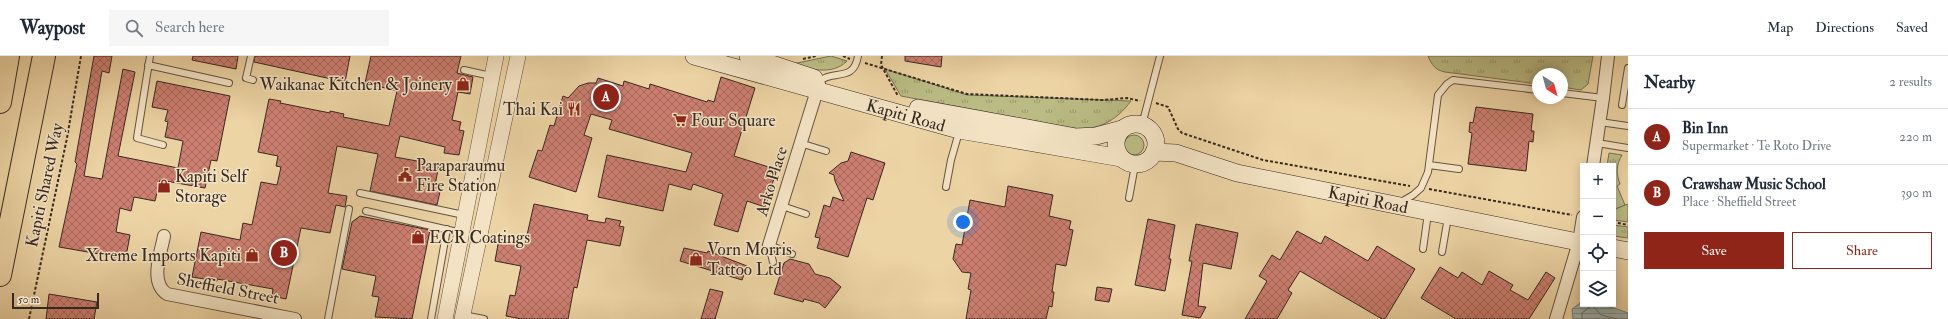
<!DOCTYPE html>
<html lang="en">
<head>
<meta charset="utf-8">
<style>
  :root { --surface:#fff; --page:#f6f6f7; --text:#1f2937; --muted:#747a83; --line:#e0e1e3; --accent:#8f2418 }
  body { margin:0; font-family:"IM FELL Double Pica",serif; background:var(--page); color:var(--text) }
  .controls { position:absolute; right:12px; bottom:12px; display:grid; overflow:hidden; border-radius:0px; box-shadow:0 2px 10px #0003 }
  .controls button { width:36px; height:36px; display:grid; place-items:center; padding:0; border:0; border-bottom:1px solid var(--line); background:var(--surface); color:var(--text); font:20px sans-serif }
  .compass { position:absolute; left:1532px; top:12px; width:36px; height:36px; border-radius:50%; background:var(--surface); box-shadow:0 2px 10px #0003; rotate:144deg }
  .scale { position:absolute; left:12px; bottom:10px; width:87px; box-sizing:border-box; padding-left:4px; border:2px solid #362923; border-top:0; font-size:11px; line-height:14px; white-space:nowrap; color:#362923; -webkit-text-stroke:3px #f3e3c4; paint-order:stroke }
  .you { position:absolute; left:963px; top:166px; width:14px; height:14px; margin:-10px; border:3px solid #fff; border-radius:50%; background:#1a73e8; box-shadow:0 0 0 6px #1a73e833 }
  .badge { display:grid; place-items:center; width:26px; height:26px; border-radius:50%; background:var(--accent); color:#fff; font-size:13px; font-weight:700 }
  .pin { position:absolute; translate:-50% -50%; border:2px solid #fff; box-shadow:0 1px 4px #0006 }
  .list { margin:0; padding:0; list-style:none }
  h2 { display:flex; justify-content:space-between; align-items:center; height:52px; margin:0; padding:0 16px; font-size:17px }
  h2 small { font-size:13px; font-weight:400; color:var(--muted) }
  .list li { display:grid; grid-template-columns:26px 1fr auto; gap:12px; align-items:center; box-sizing:border-box; height:56px; padding:0 16px; border-top:1px solid var(--line) }
  .list b { display:block; font-size:15px; white-space:nowrap }
  .list p { margin:0; font-size:13px; white-space:nowrap; color:var(--muted) }
  .list em { font-size:13px; font-style:normal; color:var(--muted) }
  .actions { display:flex; gap:8px; padding:12px 16px }
  .actions a { flex:1; padding:9px 0; border:1px solid var(--accent); border-radius:0px; text-align:center; font-size:14px; color:var(--accent) }
  .actions .main { background:var(--accent); color:#fff }
  .icon { flex:none; width:22px; height:22px; fill:none; stroke:currentColor; stroke-width:2; stroke-linecap:round; stroke-linejoin:round }
  .map { position:relative; flex:none; width:1628px; height:263px; overflow:hidden }
  header { display:flex; align-items:center; gap:24px; box-sizing:border-box; height:56px; padding:0 20px; background:var(--surface); border-bottom:1px solid var(--line) }
  header strong { font-size:19px }
  nav { display:flex; gap:22px; margin-inline-start:auto; font-size:14px }
  .search { width:280px; height:36px; background:var(--page); display:flex; align-items:center; gap:10px; box-sizing:border-box; padding:0 14px; border-radius:0px; color:var(--muted); font-size:15px }
  main { display:flex }
  aside { flex:1; background:var(--surface) }
  .map>svg:first-child { display:block }
</style>
</head>
<body>
<header>
<strong>Waypost</strong>
<div class="search"><svg class="icon" aria-label="search" viewBox="0 0 24 24"><circle cx="10" cy="10" r="6"/><path d="M15 15l6 6"/></svg>Search here</div>
<nav><a>Map</a><a>Directions</a><a>Saved</a></nav>
</header>
<main>
<div class="map">
<svg width="1628" height="263" viewBox="0 0 1628 263">
  <defs>
    <pattern id="grass-tufts" width="24" height="20" patternUnits="userSpaceOnUse"><rect width="24" height="20" fill="#babc84"/><path d="M3 7l-1-3M5 7V3M7 7l1-3M15 17l-1-3M17 17v-4M19 17l1-3" fill="none" stroke="#98996c"/></pattern>
    <pattern id="water-rules" width="6" height="5" patternUnits="userSpaceOnUse"><rect width="6" height="5" fill="#9eb5b2"/><path d="M0 2.5h6" fill="none" stroke="#829390"/></pattern>
    <pattern id="building-cross-hatch" width="8" height="8" patternUnits="userSpaceOnUse"><rect width="8" height="8" fill="#cd7f71"/><path d="M0 0l8 8M0 8l8-8" fill="none" stroke="#a7685c"/></pattern>
  </defs>
  <rect width="100%" height="100%" fill="#edd4a4"/>
  <filter id="stains"><feTurbulence type="fractalNoise" baseFrequency=".005" numOctaves="4"/><feColorMatrix values="0 0 0 0 .2 0 0 0 0 .09 0 0 0 0 .02 0 0 0 .5 -.17"/></filter>
  <radialGradient id="worn" r=".72"><stop offset=".6" stop-color="#630" stop-opacity="0"/><stop offset="1" stop-color="#630" stop-opacity=".3"/></radialGradient>
  <path fill="url(#grass-tufts)" stroke="#787254" d="M 831,0 L 847,5 C 832,20 809,13 792,8 Z
    M 1428,0 L 1593,0 L 1588,28 L 1581,34 L 1562,31 L 1562,18 L 1538,18 L 1538,28 L 1445,16 C 1435,14 1432,9 1428,0 Z
    M 885,13 L 967,39 L 1131,45 C 1116,65 1098,75 1073,72 L 901,40 Z
    M 1609,97 L 1622,99 C 1616,109 1616,118 1620,128 L 1617,130 L 1625,149 L 1613,154 L 1613,110 L 1607,110 Z
    M 1613,169 L 1628,171 L 1628,182 L 1613,180 Z"/>
  <path fill="#babc84" stroke="#787254" d="M1124 89a10 10 0 1 1 20 0a10 10 0 1 1-20 0Z
    M 1628,148 L 1628,166 L 1613,164 L 1613,154 Z"/>
  <path fill="url(#water-rules)" stroke="#747d79" d="M 1583,245 L 1583,248 C 1599,248 1613,251 1628,257 L 1628,263 L 1573,263 L 1572,253 Z"/>
  <g fill="none" stroke-linecap="round" stroke-linejoin="round">
    <path stroke="#6a6f6a" stroke-width="1" d="M 1582,263 L 1582,257 L 1592,249 L 1601,259 L 1617,263"/>
  </g>
  <path fill="url(#building-cross-hatch)" stroke="#362923" d="M 94,0 L 112,0 L 109,17 L 102,15 L 84,120 L 102,123 L 123,13 L 135,16 L 118,100 L 178,112 L 183,85 L 165,81 L 168,66 L 165,65 L 168,54 L 152,51 L 157,25 L 230,40 L 217,105 L 211,104 L 205,132 L 160,124 L 155,145 L 134,141 L 131,155 L 120,152 L 116,176 L 130,179 L 125,206 L 111,203 L 111,200 L 59,191 L 77,108 L 75,106 Z
    M 193,0 L 238,0 L 236,13 L 192,4 Z
    M 255,0 L 350,0 L 345,26 L 254,6 Z
    M 371,0 L 461,0 L 457,17 L 473,21 L 470,38 L 458,36 L 452,64 L 461,66 L 459,74 L 464,75 L 459,99 L 444,97 L 445,91 L 400,80 L 395,101 L 439,109 L 435,129 L 441,131 L 437,149 L 370,135 L 378,98 L 337,90 L 328,137 L 347,140 L 345,151 L 336,149 L 330,177 L 301,172 L 286,243 L 272,240 L 273,233 L 217,223 L 217,225 L 192,221 L 201,176 L 240,184 L 243,167 L 252,169 L 261,126 L 277,129 L 281,111 L 276,110 L 278,100 L 258,96 L 269,43 L 281,45 L 280,47 L 330,57 L 330,55 L 344,58 L 343,61 L 389,70 L 397,35 L 365,27 Z
    M 905,0 L 942,0 L 941,11 L 905,5 Z
    M 721,21 L 755,32 L 734,100 L 775,113 L 774,115 L 776,116 L 765,151 L 747,145 L 738,176 L 714,169 L 723,138 L 693,128 L 691,134 L 669,128 L 663,155 L 598,141 L 607,99 L 686,116 L 692,97 L 609,73 L 612,64 L 591,58 L 584,79 L 592,82 L 576,136 L 529,121 L 538,94 L 542,95 L 550,69 L 554,70 L 563,40 L 568,42 L 579,30 L 588,27 L 596,27 L 598,22 L 623,30 L 624,25 L 649,33 L 650,28 L 707,46 L 708,44 L 714,46 Z
    M 1476,51 L 1533,58 L 1531,75 L 1534,75 L 1533,86 L 1529,85 L 1526,115 L 1468,108 L 1472,77 L 1469,76 L 1470,66 L 1473,67 Z
    M 851,96 L 885,107 L 873,144 L 867,142 L 848,201 L 817,192 L 820,182 L 815,181 L 824,149 L 830,151 L 833,141 L 844,145 L 835,125 L 834,119 L 829,117 L 841,107 L 848,105 Z
    M 1008,130 L 1053,139 L 1049,160 L 1071,165 L 1069,173 L 1073,174 L 1066,210 L 1056,208 L 1052,236 L 1054,236 L 1052,251 L 1049,250 L 1046,263 L 966,263 L 971,234 L 968,233 L 971,217 L 962,216 L 953,203 L 956,188 L 962,189 L 970,144 L 1005,151 Z
    M 534,148 L 588,159 L 587,164 L 605,167 L 606,162 L 621,165 L 619,170 L 624,171 L 620,190 L 587,184 L 577,232 L 574,231 L 568,263 L 522,263 L 506,260 L 510,239 L 515,240 L 521,210 L 495,205 L 499,183 L 525,188 Z
    M 360,160 L 430,174 L 412,263 L 375,261 L 379,241 L 372,240 L 376,220 L 342,213 L 352,166 Z
    M 1148,163 L 1175,169 L 1169,203 L 1171,203 L 1165,235 L 1135,229 Z
    M 1196,168 L 1238,177 L 1231,213 L 1203,207 L 1198,250 L 1206,251 L 1200,262 L 1182,259 L 1192,205 L 1189,205 Z
    M 1297,175 L 1321,188 L 1325,180 L 1368,205 L 1377,190 L 1415,213 L 1385,263 L 1382,263 L 1300,215 L 1288,234 L 1292,237 L 1277,263 L 1245,263 L 1267,225 L 1259,220 L 1272,199 L 1280,204 Z
    M 684,192 L 707,197 L 708,195 L 747,210 L 742,224 L 680,205 Z
    M 790,203 L 809,208 L 815,218 L 830,222 L 841,231 L 825,252 L 819,247 L 804,243 L 803,246 L 774,238 L 784,207 Z
    M 1440,211 L 1458,222 L 1462,216 L 1482,229 L 1489,215 L 1513,229 L 1510,234 L 1528,244 L 1546,216 L 1555,222 L 1529,263 L 1456,263 L 1421,242 Z
    M 1097,231 L 1112,233 L 1109,246 L 1095,244 Z
    M 710,233 L 723,236 L 715,263 L 701,263 Z
    M 49,238 L 97,246 L 94,263 L 46,263 Z"/>
  <g fill="none" stroke-linecap="round" stroke-linejoin="round">
    <g stroke="#645443" stroke-width="8">
      <path id="service" d="M 150,0 L 137,82 L 163,89
        M 251,0 L 246,22 L 253,24
        M 148,9 L 229,27
        M 464,14 L 491,20
        M 821,24 C 834,14 854,26 858,0
        M 1562,37 L 1603,42
        M 1622,49 L 1628,12
        M 1600,66 L 1628,70
        M 1142,69 L 1160,0
        M 800,87 L 826,95
        M 1597,87 L 1628,92
        M 1429,109 L 1459,113
        M 946,131 L 951,104 L 959,76
        M 360,137 L 464,159
        M 1129,142 L 1135,109
        M 1401,146 L 1413,139 L 1421,132 L 1428,116 L 1438,39 L 1447,28 L 1453,24 L 1538,34
        M 782,150 L 806,158
        M 366,155 L 462,177
        M 769,189 L 792,198
        M 769,189 L 773,206
        M 1423,193 L 1428,157
        M 1442,196 L 1448,161
        M 463,259 L 484,263
        M 328,263 L 349,153
        M 431,263 L 447,173"/>
    </g>
    <g stroke="#645443" stroke-width="14">
      <path id="minor" d="M 1593,110 L 1603,42 L 1608,0
        M 164,180 C 161,197 149,226 167,238 L 295,263
        M 769,189 L 819,28
        M 1556,263 L 1579,186 L 1583,161"/>
    </g>
    <g stroke="#645443" stroke-width="16">
      <path id="tertiary" d="M 445,263 L 496,0
        M 462,263 L 518,0"/>
    </g>
    <g stroke="#362923" stroke-width="18">
      <g id="secondary">
        <path id="s1" d="M 694,0 L 959,74 L 1121,102"/>
        <path d="M 748,0 L 814,22"/>
        <path d="M 918,52 L 1076,81 L 1096,80 L 1122,73"/>
        <circle cx="1136" cy="88" r="20"/>
        <path id="s2" d="M 1154,96 L 1176,97 L 1237,117 L 1583,187"/>
        <path d="M 1613,192 L 1628,195"/>
      </g>
    </g>
    <g stroke="#362923" stroke-width="24">
      <path id="motorway" d="M 0,46 L 8,0
        M 0,219 L 44,0"/>
    </g>
    <path stroke="#362923" stroke-width="2" stroke-dasharray="3 2" stroke-linecap="butt" d="M 843,0 L 850,3
      M 882,0 L 881,9 L 898,40
      M 803,3 L 816,0
      M 865,7 L 967,38 L 1103,44 L 1127,42 L 1140,45
      M 1156,47 L 1168,51 L 1178,73 L 1182,77 L 1263,104 L 1410,130
      M 1429,133 L 1572,159
      M 1613,166 L 1628,169
      M 29,263 L 67,82 L 81,0"/>
    <use href="#service" stroke="#f3e3c4" stroke-width="6"/>
    <use href="#minor" stroke="#f3e3c4" stroke-width="12"/>
    <use href="#tertiary" stroke="#f3e3c4" stroke-width="15"/>
    <use href="#secondary" stroke="#f3e3c4" stroke-width="17"/>
    <use href="#motorway" stroke="#edd4a4" stroke-width="22"/>
  </g>
  <defs>
    <g id="shop-bare" transform="scale(1.08)"><path d="M-5-2.5h2.3a2.7 3.5 0 0 1 5.4 0H5L5.5 6h-11ZM-1.5-2.5h3a1.5 2.3 0 0 0-3 0Z" fill="#8f2418" stroke="#f3e3c4" stroke-width="2.5" paint-order="stroke"/></g>
    <g id="restaurant-bare" transform="scale(1.08)"><path d="M-5-6h1v4h1v-4h1v4h1v-4h1v5L-1.5 .5V6h-2V.5L-5-1ZM5-6V6H3V1.5H1.5Q1.5-4 5-6Z" fill="#8f2418" stroke="#f3e3c4" stroke-width="2.5" paint-order="stroke"/></g>
    <g id="supermarket-bare" transform="scale(1.08)"><path d="M-6-5.5h2.5l.6 2H6L4.5 2H-2.5L-4.4-4H-6ZM-1.5 3.2a1.3 1.3 0 1 0 .1 0ZM3 3.2a1.3 1.3 0 1 0 .1 0Z" fill="#8f2418" stroke="#f3e3c4" stroke-width="2.5" paint-order="stroke"/></g>
    <g id="civic-bare" transform="scale(1.08)"><path d="M-.6-6.5H3V-4.5H.6V-3L4-1V1h2V6H-6V1h2V-1L-.6-3ZM-1.2 2.5V6h2.4V2.5Z" fill="#8f2418" stroke="#f3e3c4" stroke-width="2.5" paint-order="stroke"/></g>
  </defs>
  <g fill-rule="evenodd">
    <use href="#shop-bare" x="463" y="28"/>
    <use href="#restaurant-bare" x="574" y="53"/>
    <use href="#supermarket-bare" x="680" y="64"/>
    <use href="#civic-bare" x="405" y="119"/>
    <use href="#shop-bare" x="164" y="130"/>
    <use href="#shop-bare" x="418" y="181"/>
    <use href="#shop-bare" x="252" y="199"/>
    <use href="#shop-bare" x="696" y="203"/>
  </g>
  <g text-anchor="middle" stroke-width="3" stroke-linejoin="round" paint-order="stroke">
    <g font-size="17" fill="#362923" stroke="#f3e3c4" text-anchor="start">
      <text x="452" y="34" text-anchor="end">Waikanae Kitchen &amp; Joinery</text>
      <text x="563" y="59" text-anchor="end">Thai Kai</text>
      <text x="691" y="70">Four Square</text>
      <text x="416" y="115">Paraparaumu<tspan x="416" dy="20">Fire Station</tspan></text>
      <text x="175" y="126">Kapiti Self<tspan x="175" dy="20">Storage</tspan></text>
      <text x="429" y="187">ECR Coatings</text>
      <text x="707" y="199">Vorn Morris<tspan x="707" dy="20">Tattoo Ltd</tspan></text>
      <text x="241" y="205" text-anchor="end">Xtreme Imports Kapiti</text>
    </g>
    <g font-size="17" fill="#362923" stroke="#f3e3c4">
      <text dy="6" stroke="none"><textPath href="#s1" startOffset="220">Kapiti Road</textPath></text>
      <text transform="translate(771 125) rotate(-73)" y="6">Arko Place</text>
      <text transform="translate(44 129) rotate(-78)" y="6">Kapiti Shared Way</text>
      <text dy="6" stroke="none"><textPath href="#s2" startOffset="220">Kapiti Road</textPath></text>
      <text transform="translate(228 232) rotate(11)" y="6">Sheffield Street</text>
    </g>
  </g>
  <rect width="100%" height="100%" filter="url(#stains)"/>
  <rect width="100%" height="100%" fill="url(#worn)"/>
</svg>
<div class="controls">
<button>+</button>
<button>−</button>
<button><svg class="icon" aria-label="locate" viewBox="0 0 24 24"><circle cx="12" cy="12" r="6"/><path d="M12 2v4M12 18v4M2 12h4M18 12h4"/></svg></button>
<button><svg class="icon" aria-label="layers" viewBox="0 0 24 24"><path d="M12 4l9 5-9 5-9-5zM3 14l9 5 9-5"/></svg></button>
</div>
<svg class="compass" viewBox="-18 -18 36 36"><path d="M0-13l5 13h-10z" fill="#e53935"/><path d="M0 13l5-13h-10z" fill="#747a83"/></svg>
<div class="scale">50 m</div>
<div class="you"></div>
<div class="pin badge" style="left:606px;top:41px">A</div>
<div class="pin badge" style="left:284px;top:197px">B</div>
</div>
<aside>
<h2>Nearby<small>2 results</small></h2>
<ul class="list">
<li><span class="badge">A</span><div><b>Bin Inn</b><p>Supermarket · Te Roto Drive</p></div><em>220 m</em></li>
<li><span class="badge">B</span><div><b>Crawshaw Music School</b><p>Place · Sheffield Street</p></div><em>390 m</em></li>
</ul>
<div class="actions"><a class="main">Save</a><a>Share</a></div>
</aside>
</main>
</body>
</html>
